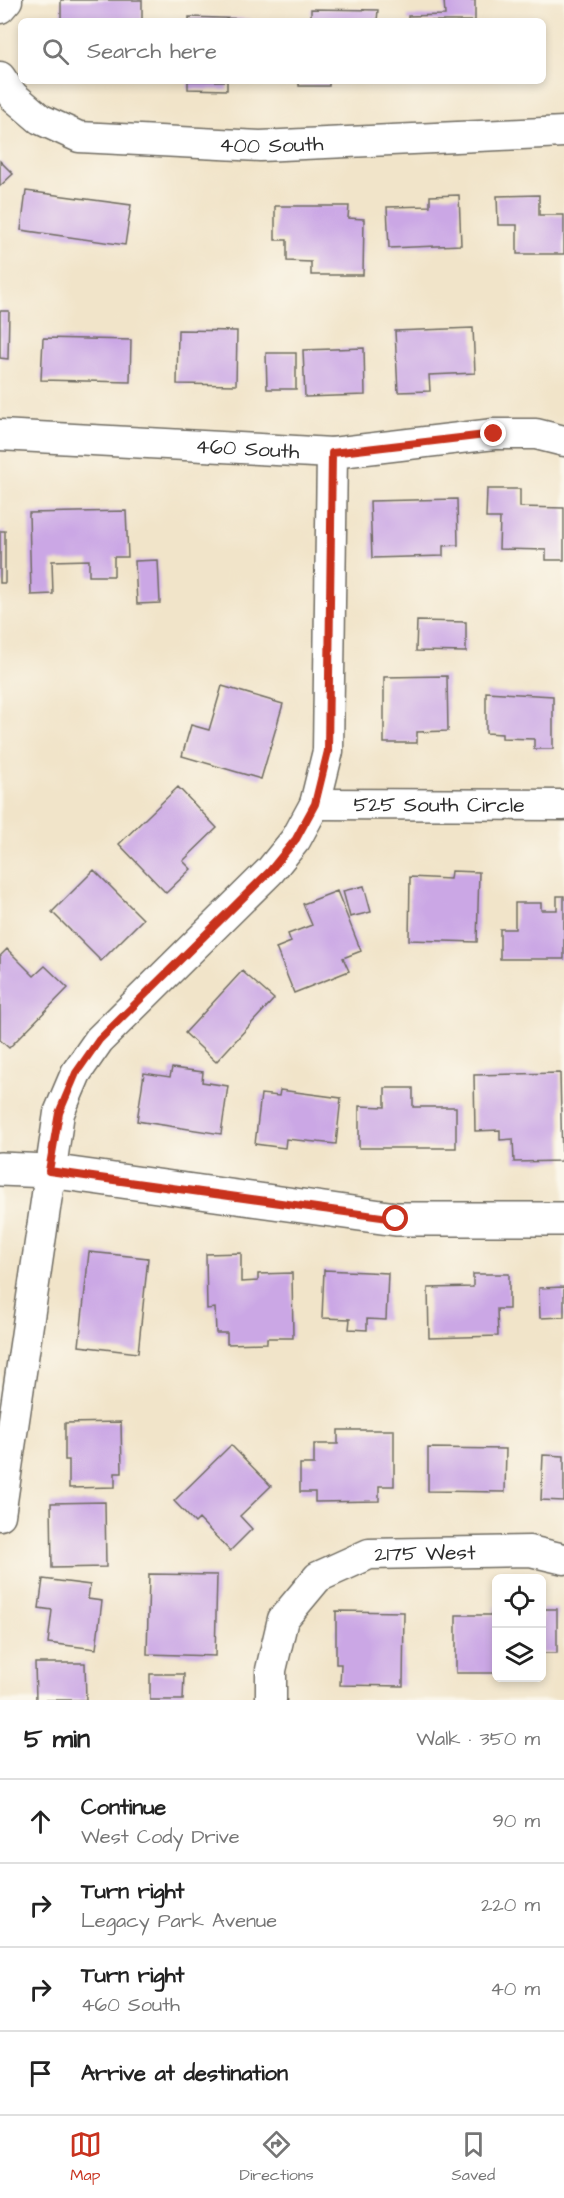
<!DOCTYPE html>
<html lang="en">
<head>
<meta charset="utf-8">
<style>
  :root { --surface:#fff; --page:#f6f6f6; --text:#222; --muted:#767676; --line:#e0e0e0; --accent:#c8321e }
  body { margin:0; font-family:"Architects Daughter",sans-serif; background:var(--page); color:var(--text) }
  .controls { position:absolute; right:18px; bottom:18px; display:grid; overflow:hidden; border-radius:9px; box-shadow:0 3px 9px #0003 }
  .controls button { width:54px; height:54px; display:grid; place-items:center; padding:0; border:0; border-bottom:2px solid var(--line); background:var(--surface); color:var(--text); font:30px sans-serif }
  .stop { position:absolute; width:18px; height:18px; margin:-14px; border:4px solid #c8321e; border-radius:50%; background:#fff }
  .stop.end { background:#c8321e; border-color:#fff; box-shadow:0 2px 6px #0008 }
  .list { margin:0; padding:0; list-style:none }
  h2 { display:flex; justify-content:space-between; align-items:center; height:78px; margin:0; padding:0 24px; font-size:26px }
  h2 small { font-size:20px; font-weight:400; color:var(--muted) }
  .list li { display:grid; grid-template-columns:39px 1fr auto; gap:18px; align-items:center; box-sizing:border-box; height:84px; padding:0 24px; border-top:2px solid var(--line) }
  .list b { display:block; font-size:22px; white-space:nowrap }
  .list p { margin:0; font-size:20px; white-space:nowrap; color:var(--muted) }
  .list em { font-size:20px; font-style:normal; color:var(--muted) }
  .icon { flex:none; width:33px; height:33px; fill:none; stroke:currentColor; stroke-width:2; stroke-linecap:round; stroke-linejoin:round }
  .map { position:relative; flex:none; width:564px; height:1700px; overflow:hidden }
  .search { position:absolute; background:var(--surface); box-shadow:0 3px 9px #0003; left:18px; right:18px; top:18px; height:66px; display:flex; align-items:center; gap:15px; box-sizing:border-box; padding:0 21px; border-radius:9px; color:var(--muted); font-size:22px }
  .sheet { height:414px; background:var(--surface) }
  nav { display:flex; justify-content:space-around; align-items:center; box-sizing:border-box; height:84px; border-top:2px solid var(--line); background:var(--surface); font-size:16px; color:var(--muted) }
  nav a { display:grid; justify-items:center; gap:3px }
  nav .on { color:var(--accent) }
  .map>svg:first-child { display:block }
</style>
</head>
<body>
<div class="map">
<svg width="564" height="1700" viewBox="0 0 564 1700">
  <rect width="100%" height="100%" fill="#fbf7ec"/>
  <filter id="ink" filterUnits="userSpaceOnUse"><feTurbulence type="fractalNoise" baseFrequency=".0167" numOctaves="2"/><feDisplacementMap in="SourceGraphic" scale="12" xChannelSelector="R" yChannelSelector="G"/><feConvolveMatrix kernelMatrix="1 2 1 2 8 2 1 2 1" color-interpolation-filters="sRGB"/></filter>
  <filter id="wash" filterUnits="userSpaceOnUse"><feTurbulence type="fractalNoise" baseFrequency=".008" numOctaves="4" result="noise"/><feDisplacementMap in="SourceGraphic" scale="24" xChannelSelector="R" yChannelSelector="G"/><feGaussianBlur stdDeviation="1.35" result="paint"/><feColorMatrix in="noise" values="0 0 0 0 0 0 0 0 0 0 0 0 0 0 0 0 0 1.4 0 .05"/><feComposite in="paint" operator="in"/></filter>
  <g filter="url(#wash)">
    <rect width="100%" height="100%" fill="#f1e4c9"/>
    <g id="blocks">
      <path fill="#cba7e5" d="M 61,0 L 142,0 L 142,21 L 61,21 Z
        M 444,0 L 475,0 L 475,21 L 408,21 L 408,16 L 445,15 Z
        M 311,9 L 378,10 L 377,21 L 311,21 Z
        M 189,17 L 250,19 L 250,21 L 189,21 Z
        M 188,81 L 227,81 L 227,90 L 188,89 Z
        M 299,81 L 329,81 L 329,86 L 299,86 Z
        M 0,161 L 13,174 L 0,186 Z
        M 26,191 L 131,205 L 125,245 L 21,230 Z
        M 459,195 L 461,245 L 389,248 L 387,207 L 430,206 L 430,196 Z
        M 539,195 L 539,215 L 564,215 L 564,254 L 517,254 L 517,225 L 498,225 L 497,196 Z
        M 275,206 L 349,206 L 348,218 L 364,219 L 363,275 L 311,275 L 311,262 L 287,261 L 287,240 L 275,240 Z
        M 0,311 L 9,311 L 8,359 L 0,358 Z
        M 473,328 L 475,373 L 429,375 L 430,391 L 398,392 L 395,331 Z
        M 178,330 L 237,331 L 236,385 L 177,384 Z
        M 43,338 L 131,340 L 130,382 L 41,380 Z
        M 364,348 L 365,395 L 305,397 L 303,350 Z
        M 266,353 L 296,353 L 296,389 L 267,389 Z
        M 487,489 L 520,489 L 520,507 L 564,508 L 564,560 L 546,560 L 546,550 L 499,549 L 500,518 L 486,518 Z
        M 457,499 L 458,545 L 443,546 L 443,556 L 372,558 L 370,501 Z
        M 126,511 L 128,557 L 114,557 L 114,576 L 89,576 L 89,560 L 52,561 L 53,594 L 31,595 L 29,513 Z
        M 0,531 L 5,531 L 5,583 L 0,583 Z
        M 158,560 L 160,603 L 137,604 L 135,561 Z
        M 417,621 L 466,622 L 466,652 L 416,651 Z
        M 447,676 L 448,731 L 417,732 L 417,743 L 384,743 L 384,677 Z
        M 222,686 L 283,704 L 261,779 L 182,756 L 191,725 L 209,730 Z
        M 486,692 L 553,696 L 553,749 L 534,749 L 534,739 L 502,738 L 502,734 L 486,733 Z
        M 178,787 L 217,828 L 183,861 L 191,869 L 166,893 L 119,844 Z
        M 94,870 L 143,919 L 101,961 L 52,912 Z
        M 451,871 L 479,872 L 477,942 L 409,940 L 410,877 L 450,879 Z
        M 364,886 L 371,912 L 350,917 L 343,891 Z
        M 337,891 L 361,951 L 343,958 L 349,971 L 294,993 L 276,948 L 291,942 L 288,934 L 312,925 L 303,904 Z
        M 557,896 L 564,896 L 564,959 L 500,959 L 500,929 L 515,929 L 515,903 L 541,903 L 541,910 L 557,910 Z
        M 7,949 L 34,976 L 45,966 L 68,988 L 9,1048 L 0,1040 L 0,956 Z
        M 242,971 L 274,999 L 216,1062 L 185,1033 Z
        M 172,1068 L 203,1072 L 202,1082 L 228,1086 L 221,1134 L 137,1121 L 144,1073 L 170,1077 Z
        M 560,1073 L 562,1161 L 514,1162 L 513,1139 L 500,1140 L 500,1130 L 475,1131 L 474,1075 Z
        M 385,1088 L 413,1088 L 413,1107 L 456,1107 L 456,1148 L 359,1148 L 359,1106 L 385,1107 Z
        M 280,1090 L 341,1098 L 336,1144 L 286,1139 L 285,1148 L 255,1144 L 261,1094 L 279,1096 Z
        M 89,1252 L 148,1258 L 138,1353 L 79,1346 Z
        M 241,1253 L 241,1282 L 258,1281 L 258,1274 L 292,1273 L 293,1338 L 267,1338 L 267,1343 L 227,1344 L 227,1333 L 216,1333 L 215,1308 L 207,1309 L 206,1254 Z
        M 324,1270 L 388,1273 L 386,1320 L 367,1319 L 367,1330 L 349,1329 L 350,1319 L 322,1318 Z
        M 473,1274 L 509,1274 L 509,1309 L 497,1309 L 498,1336 L 429,1338 L 428,1288 L 473,1287 Z
        M 564,1287 L 564,1317 L 540,1318 L 539,1288 Z
        M 121,1422 L 122,1473 L 115,1473 L 115,1487 L 69,1488 L 69,1460 L 65,1460 L 65,1423 Z
        M 338,1430 L 394,1430 L 394,1486 L 379,1486 L 379,1501 L 315,1502 L 315,1492 L 300,1492 L 300,1464 L 314,1464 L 314,1444 L 338,1444 Z
        M 231,1445 L 271,1486 L 240,1516 L 252,1529 L 230,1551 L 199,1519 L 195,1523 L 174,1501 Z
        M 428,1448 L 506,1449 L 505,1492 L 428,1491 Z
        M 543,1455 L 564,1456 L 564,1501 L 541,1500 Z
        M 105,1502 L 106,1567 L 52,1568 L 51,1503 Z
        M 149,1574 L 217,1575 L 215,1656 L 147,1654 Z
        M 43,1579 L 90,1585 L 88,1599 L 102,1601 L 96,1649 L 48,1643 L 52,1610 L 39,1608 Z
        M 494,1606 L 496,1606 L 496,1673 L 456,1673 L 456,1615 L 494,1615 Z
        M 542,1609 L 557,1609 L 557,1653 L 542,1653 Z
        M 336,1611 L 404,1612 L 403,1686 L 340,1685 L 341,1664 L 336,1664 Z
        M 35,1663 L 85,1663 L 86,1700 L 36,1700 Z
        M 150,1674 L 184,1674 L 183,1700 L 150,1700 Z"/>
    </g>
  </g>
  <g filter="url(#ink)">
    <use href="#blocks" fill-opacity="0" stroke="#706c62" stroke-width="1.5"/>
    <g fill="none" stroke-linecap="round" stroke-linejoin="round">
      <g stroke="#706c62" stroke-width="33">
        <g id="minor">
          <path d="M 0,8 L 7,0"/>
          <path id="s1" d="M 0,77 L 13,96 L 40,119 L 79,137 L 260,146 L 564,132"/>
          <path id="s2" d="M 0,435 L 332,453 L 494,434 L 536,434 L 564,441"/>
          <path id="s3" d="M 315,804 L 564,805"/>
          <path d="M 0,1515 L 59,1113 L 76,1073 L 99,1040 L 270,871 L 296,839 L 315,804 L 328,751 L 332,453"/>
          <path id="s4" d="M 271,1700 L 271,1670 L 283,1619 L 318,1577 L 369,1554 L 530,1551 L 564,1559"/>
        </g>
      </g>
      <g stroke="#706c62" stroke-width="36">
        <path id="tertiary" d="M 0,1169 L 49,1171 L 396,1219 L 564,1219"/>
      </g>
      <use href="#minor" stroke="#fff" stroke-width="30"/>
      <use href="#tertiary" stroke="#fff" stroke-width="33"/>
    </g>
  </g>
  <g fill="none" stroke-linecap="round" stroke-linejoin="round" filter="url(#ink)">
    <path stroke="#c8321e" stroke-width="8" d="M 396,1219 L 49,1171 L 59,1113 L 76,1073 L 99,1040 L 270,871 L 296,839 L 315,804 L 328,751 L 332,453 L 494,434"/>
  </g>
  <g text-anchor="middle" stroke-width="6" stroke-linejoin="round" paint-order="stroke">
    <g font-size="21" fill="#2b2b2b" stroke="#fbf7ec">
      <text dy="7" stroke="none"><textPath href="#s1" startOffset="294">400 South</textPath></text>
      <text dy="7" stroke="none"><textPath href="#s2" startOffset="248">460 South</textPath></text>
      <text dy="7" stroke="none"><textPath href="#s3" startOffset="124">525 South Circle</textPath></text>
      <text dy="7" stroke="none"><textPath href="#s4" startOffset="249">2175 West</textPath></text>
    </g>
  </g>
</svg>
<div class="controls">
<button><svg class="icon" aria-label="locate" viewBox="0 0 24 24"><circle cx="12" cy="12" r="6"/><path d="M12 2v4M12 18v4M2 12h4M18 12h4"/></svg></button>
<button><svg class="icon" aria-label="layers" viewBox="0 0 24 24"><path d="M12 4l9 5-9 5-9-5zM3 14l9 5 9-5"/></svg></button>
</div>
<div class="stop" style="left:396px;top:1219px"></div>
<div class="stop end" style="left:494px;top:434px"></div>
<div class="search"><svg class="icon" aria-label="search" viewBox="0 0 24 24"><circle cx="10" cy="10" r="6"/><path d="M15 15l6 6"/></svg>Search here</div>
</div>
<section class="sheet">
<h2>5 min<small>Walk · 350 m</small></h2>
<ul class="list">
<li><svg class="icon" aria-label="ahead" viewBox="0 0 24 24"><path d="M12 20V5M6 11l6-6 6 6"/></svg><div><b>Continue</b><p>West Cody Drive</p></div><em>90 m</em></li>
<li><svg class="icon" aria-label="right" viewBox="0 0 24 24"><path d="M7 20v-9h11M14 6l5 5-5 5"/></svg><div><b>Turn right</b><p>Legacy Park Avenue</p></div><em>220 m</em></li>
<li><svg class="icon" aria-label="right" viewBox="0 0 24 24"><path d="M7 20v-9h11M14 6l5 5-5 5"/></svg><div><b>Turn right</b><p>460 South</p></div><em>40 m</em></li>
<li><svg class="icon" aria-label="arrive" viewBox="0 0 24 24"><path d="M6 21V4h12l-3 4 3 4H6"/></svg><div><b>Arrive at destination</b></div></li>
</ul>
</section>
<nav>
<a class="on"><svg class="icon" aria-label="map" viewBox="0 0 24 24"><path d="M3 6l6-2 6 2 6-2v14l-6 2-6-2-6 2zM9 4v14M15 6v14"/></svg>Map</a>
<a><svg class="icon" aria-label="directions" viewBox="0 0 24 24"><path d="M12 3l9 9-9 9-9-9zM9 14v-3h6M13 9l2 2-2 2"/></svg>Directions</a>
<a><svg class="icon" aria-label="saved" viewBox="0 0 24 24"><path d="M7 4h10v16l-5-4-5 4z"/></svg>Saved</a>
</nav>
</body>
</html>
